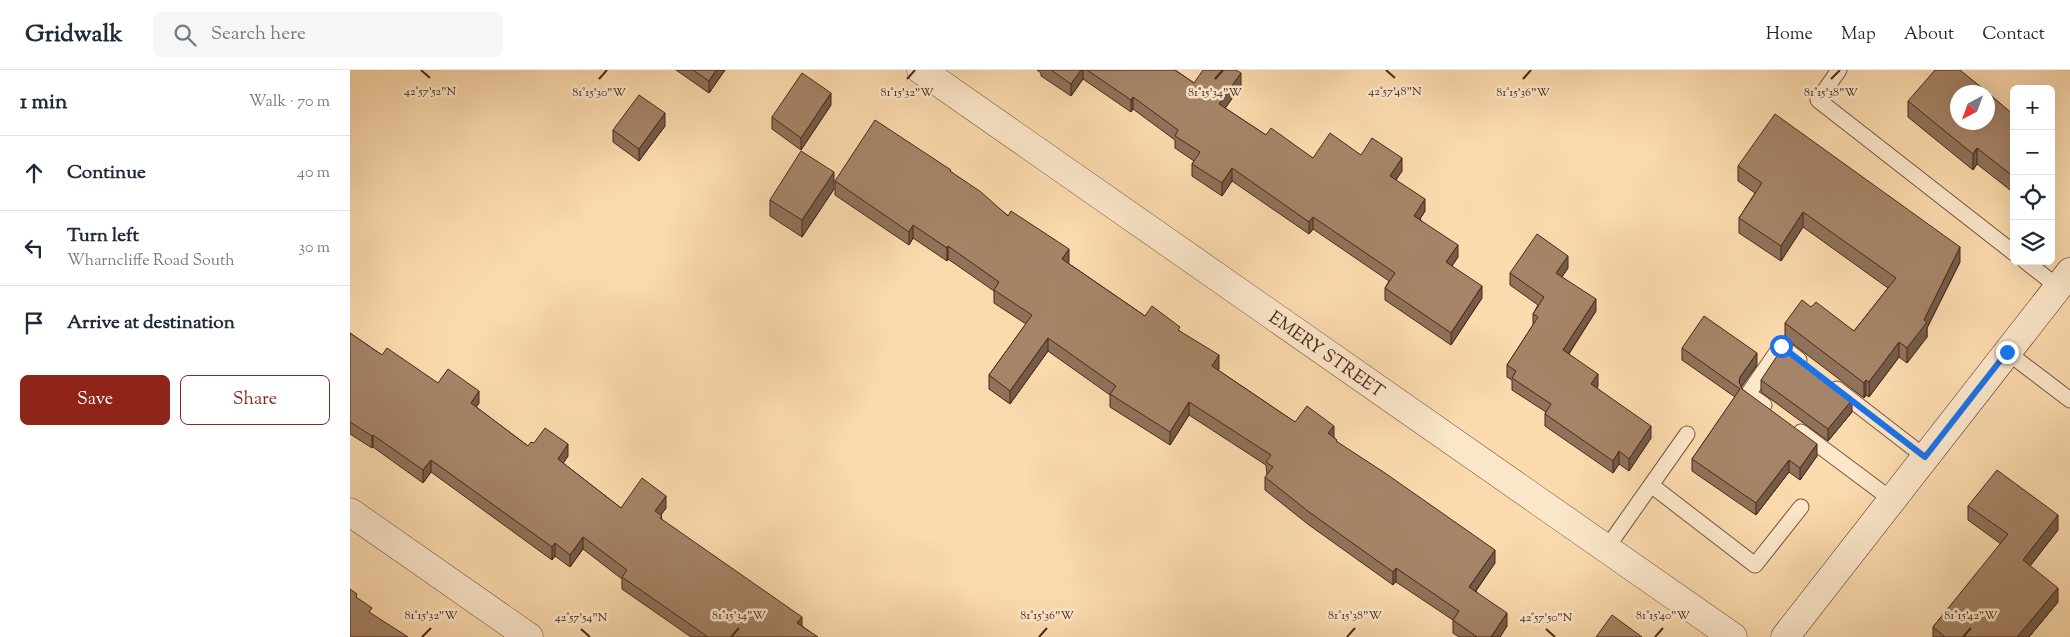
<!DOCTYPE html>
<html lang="en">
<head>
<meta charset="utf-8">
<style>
  :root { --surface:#fff; --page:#f6f6f7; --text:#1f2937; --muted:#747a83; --line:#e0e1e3; --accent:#8f2418 }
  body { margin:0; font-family:"Sorts Mill Goudy",serif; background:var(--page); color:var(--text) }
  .controls { position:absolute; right:15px; top:15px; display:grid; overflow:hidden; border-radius:8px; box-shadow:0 5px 20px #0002 }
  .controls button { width:45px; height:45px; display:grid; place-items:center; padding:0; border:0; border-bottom:1px solid var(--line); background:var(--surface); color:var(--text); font:25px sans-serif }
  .compass { position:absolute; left:1600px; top:15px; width:45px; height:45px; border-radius:50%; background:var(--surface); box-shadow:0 5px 20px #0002; rotate:221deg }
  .stop { position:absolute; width:15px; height:15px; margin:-11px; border:4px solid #1a73e8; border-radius:50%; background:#fff }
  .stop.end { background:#1a73e8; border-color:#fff; box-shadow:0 1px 5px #0008 }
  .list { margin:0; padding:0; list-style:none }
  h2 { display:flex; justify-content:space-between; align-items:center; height:65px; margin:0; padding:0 20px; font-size:21px }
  h2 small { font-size:16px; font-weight:400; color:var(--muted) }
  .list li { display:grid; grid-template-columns:32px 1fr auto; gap:15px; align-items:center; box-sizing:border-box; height:75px; padding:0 20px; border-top:1px solid var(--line) }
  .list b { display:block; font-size:19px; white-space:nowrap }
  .list p { margin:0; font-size:16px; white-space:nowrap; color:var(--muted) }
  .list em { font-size:16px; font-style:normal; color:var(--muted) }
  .actions { display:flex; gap:10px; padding:15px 20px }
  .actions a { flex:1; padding:11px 0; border:1px solid var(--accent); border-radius:8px; text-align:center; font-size:18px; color:var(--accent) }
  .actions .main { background:var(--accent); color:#fff }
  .icon { flex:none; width:28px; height:28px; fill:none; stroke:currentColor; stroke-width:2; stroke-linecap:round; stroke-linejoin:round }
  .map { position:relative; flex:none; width:1720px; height:567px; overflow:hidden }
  header { display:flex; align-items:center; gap:30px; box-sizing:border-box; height:70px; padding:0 25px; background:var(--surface); border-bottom:1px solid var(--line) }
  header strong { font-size:24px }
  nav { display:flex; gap:28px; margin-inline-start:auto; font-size:18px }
  .search { width:350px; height:45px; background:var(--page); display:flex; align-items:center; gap:12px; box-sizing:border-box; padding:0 18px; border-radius:8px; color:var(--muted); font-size:19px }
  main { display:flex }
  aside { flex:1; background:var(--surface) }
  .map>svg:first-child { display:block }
</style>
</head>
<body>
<header>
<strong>Gridwalk</strong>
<div class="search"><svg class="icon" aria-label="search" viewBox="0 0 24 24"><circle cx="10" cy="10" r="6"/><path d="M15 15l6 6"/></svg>Search here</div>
<nav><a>Home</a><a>Map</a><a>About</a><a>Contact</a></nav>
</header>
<main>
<aside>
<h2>1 min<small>Walk · 70 m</small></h2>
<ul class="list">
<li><svg class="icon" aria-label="ahead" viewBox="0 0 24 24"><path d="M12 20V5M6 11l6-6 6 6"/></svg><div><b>Continue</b></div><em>40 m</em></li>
<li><svg class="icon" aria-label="left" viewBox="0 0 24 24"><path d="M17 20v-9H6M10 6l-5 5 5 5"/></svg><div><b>Turn left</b><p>Wharncliffe Road South</p></div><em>30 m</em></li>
<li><svg class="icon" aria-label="arrive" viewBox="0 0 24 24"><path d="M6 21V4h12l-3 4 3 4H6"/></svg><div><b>Arrive at destination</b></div></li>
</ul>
<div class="actions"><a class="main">Save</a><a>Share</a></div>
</aside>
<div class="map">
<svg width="1720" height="567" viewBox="0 0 1720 567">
  <rect width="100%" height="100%" fill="#fbdaad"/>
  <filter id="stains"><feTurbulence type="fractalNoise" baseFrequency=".004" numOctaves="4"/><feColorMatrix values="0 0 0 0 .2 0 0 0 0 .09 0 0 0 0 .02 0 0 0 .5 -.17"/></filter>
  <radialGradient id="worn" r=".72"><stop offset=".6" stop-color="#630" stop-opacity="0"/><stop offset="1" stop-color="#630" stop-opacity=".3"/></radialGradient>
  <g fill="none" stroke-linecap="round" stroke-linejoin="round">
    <g stroke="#765440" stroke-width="17">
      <path id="service" d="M 1489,0 L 1468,30 L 1664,183
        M 1675,191 L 1708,217
        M 1657,282 L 1720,330
        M 1487,319 L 1575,387
        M 1414,335 L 1398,324 L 1431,276 L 1449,290
        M 1451,362 L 1542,430
        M 1301,415 L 1405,495 L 1451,437
        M 1256,479 L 1337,364"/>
    </g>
    <g stroke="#765440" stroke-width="29">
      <path id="minor" d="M 0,442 L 179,567"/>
    </g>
    <g stroke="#765440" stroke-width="29">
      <path id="tertiary" d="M 571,0 L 1383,567"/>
    </g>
    <g stroke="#4a271b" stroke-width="29">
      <path id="secondary" d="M 1435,567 L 1720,202"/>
    </g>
    <use href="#service" stroke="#fce7ca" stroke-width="15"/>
    <use href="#minor" stroke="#fce7ca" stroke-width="28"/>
    <use href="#tertiary" stroke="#fce7ca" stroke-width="28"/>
    <use href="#secondary" stroke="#fce7ca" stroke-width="28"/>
  </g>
  <path fill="#8f7259" stroke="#4a271b" d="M 326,0 L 375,0 L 359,23 Z
    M 687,0 L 825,0 L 844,13 L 891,16 L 875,38 L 916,65 L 963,88 L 1011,85 L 1052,101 L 1046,110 L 1075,141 L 1070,149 L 1108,187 L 1102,196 L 1132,228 L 1101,275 L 1035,230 L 1035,218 L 1039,211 L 963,159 L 959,164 L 882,111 L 872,126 L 842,106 L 842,94 L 844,91 L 825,78 L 825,70 L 783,39 L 781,42 L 733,9 L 721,26 L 691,6 L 691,3 Z
    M 1558,31 L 1664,45 L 1664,123 L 1627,94 L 1623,100 L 1558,47 Z
    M 481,35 L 451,80 L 422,59 L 422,47 Z
    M 315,56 L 289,91 L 263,72 L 263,60 Z
    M 1388,96 L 1610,192 L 1577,258 L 1577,267 L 1557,293 L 1549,287 L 1519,327 L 1516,325 L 1514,328 L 1435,268 L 1435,253 L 1461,237 L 1504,261 L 1538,218 L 1453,157 L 1431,191 L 1389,163 L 1389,148 L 1405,123 L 1388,111 Z
    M 601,102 L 719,192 L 718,193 L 795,246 L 830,261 L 869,299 L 868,300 L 945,352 L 984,367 L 987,372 L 1145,493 L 1126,521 L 1157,556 L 1150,567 L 1109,567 L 1103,563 L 1103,550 L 1046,512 L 1043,515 L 959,455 L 915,420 L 915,407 L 917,405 L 916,395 L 839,345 L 820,375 L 760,337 L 760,325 L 698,281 L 660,334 L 639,319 L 639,305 L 676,254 L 644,233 L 644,221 L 598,189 L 597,191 L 563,168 L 559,175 L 485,125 L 485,111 Z
    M 484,119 L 452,167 L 420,146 L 420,130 Z
    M 1218,198 L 1212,207 L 1246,241 L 1219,284 L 1248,316 L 1247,318 L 1301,368 L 1279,401 L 1269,394 L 1263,403 L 1195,356 L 1195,344 L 1196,342 L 1162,320 L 1162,310 L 1157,307 L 1157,295 L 1183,255 L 1183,244 L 1188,235 L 1160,215 L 1160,203 Z
    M 0,263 L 32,285 L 88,313 L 129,333 L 126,337 L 178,376 L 184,373 L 218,386 L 213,393 L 271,438 L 316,438 L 311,445 L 312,450 L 452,556 L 467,567 L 341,567 L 272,519 L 272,509 L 233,479 L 220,497 L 205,486 L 202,490 L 81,402 L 73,413 L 23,377 L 22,378 L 0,364 Z
    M 1332,278 L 1407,295 L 1391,317 L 1392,319 L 1467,386 L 1450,410 L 1439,402 L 1406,445 L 1342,401 L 1342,389 L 1385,327 L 1332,290 Z
    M 1411,310 L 1502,342 L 1478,371 L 1411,322 Z
    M 1618,436 L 1708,460 L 1680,496 L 1708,532 L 1679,567 L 1583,567 L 1583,557 L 1651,474 L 1618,450 Z"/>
  <path fill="#745c48" stroke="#4a271b" d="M 366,0 L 375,0 L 359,23 L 359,11 Z
    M 731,0 L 733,0 L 733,9 L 721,26 L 721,14 Z
    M 891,3 L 891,16 L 869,47 L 869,34 Z
    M 481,23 L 481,35 L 451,80 L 451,68 Z
    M 783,27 L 783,39 L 781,42 L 781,30 Z
    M 315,43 L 315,56 L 289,91 L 289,79 Z
    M 1627,78 L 1627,94 L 1623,100 L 1623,84 Z
    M 1052,88 L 1052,101 L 1040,118 L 1040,106 Z
    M 882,98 L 882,111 L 872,126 L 872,113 Z
    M 484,102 L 484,119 L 452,167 L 452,150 Z
    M 1075,129 L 1075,141 L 1064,158 L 1064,146 Z
    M 1453,142 L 1453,157 L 1431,191 L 1431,176 Z
    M 963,147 L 963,159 L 959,164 L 959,152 Z
    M 563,155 L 563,168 L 559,175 L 559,162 Z
    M 1108,175 L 1108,187 L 1096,204 L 1096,192 Z
    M 598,176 L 598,189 L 597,191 L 597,178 Z
    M 1610,177 L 1610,192 L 1577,258 L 1577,267 L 1557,293 L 1557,278 L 1574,250 Z
    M 719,179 L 719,192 L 712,202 L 712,189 Z
    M 1218,186 L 1218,198 L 1206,215 L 1206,203 Z
    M 1132,216 L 1132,228 L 1101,275 L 1101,263 Z
    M 1246,229 L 1246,241 L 1213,292 L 1213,280 Z
    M 698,268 L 698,281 L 660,334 L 660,321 Z
    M 1549,272 L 1549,287 L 1519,327 L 1519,312 Z
    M 1407,283 L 1407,295 L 1390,319 L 1389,312 L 1390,307 Z
    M 869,285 L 869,299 L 862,309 L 862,296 Z
    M 1248,304 L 1248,316 L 1241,326 L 1241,314 Z
    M 1516,310 L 1516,325 L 1514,328 L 1514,313 Z
    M 129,321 L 129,333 L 121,345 L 121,333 Z
    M 1502,330 L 1502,342 L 1478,371 L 1478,359 Z
    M 839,332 L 839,345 L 820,375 L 820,362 Z
    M 984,356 L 984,369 L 978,363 Z
    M 1301,356 L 1301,368 L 1279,401 L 1279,389 Z
    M 23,365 L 23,377 L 22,378 L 22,366 Z
    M 218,374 L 218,386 L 208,401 L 208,389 Z
    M 1467,374 L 1467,386 L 1450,410 L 1450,398 Z
    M 1269,381 L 1269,394 L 1263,403 L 1263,391 Z
    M 81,390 L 81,402 L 73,413 L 73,400 Z
    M 1439,390 L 1439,402 L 1406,445 L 1406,433 Z
    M 316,426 L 316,438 L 305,453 L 305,441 Z
    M 1708,445 L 1708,460 L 1673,505 L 1673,490 Z
    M 233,467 L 233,479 L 220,497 L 220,485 Z
    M 205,473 L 205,486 L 202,490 L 202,477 Z
    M 1145,480 L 1145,493 L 1119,530 L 1119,517 Z
    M 1046,498 L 1046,512 L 1043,515 L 1043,502 Z
    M 1708,518 L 1708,532 L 1679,567 L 1667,567 Z
    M 1157,543 L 1157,556 L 1150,567 L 1141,567 Z
    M 452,547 L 452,559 L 447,553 Z"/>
  <path fill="#a68467" stroke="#4a271b" d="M 343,0 L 366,0 L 359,11 Z
    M 701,0 L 731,0 L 721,14 Z
    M 737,0 L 825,0 L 844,13 L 853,0 L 886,0 L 891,3 L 869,34 L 916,65 L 921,58 L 963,88 L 980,63 L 1011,85 L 1022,68 L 1052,88 L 1040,106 L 1075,129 L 1064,146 L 1108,175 L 1096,192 L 1132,216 L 1101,263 L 1035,218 L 1045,203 L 963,147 L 959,152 L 882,98 L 872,113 L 842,94 L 850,82 L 825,66 L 828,60 L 783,27 L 781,30 Z
    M 1585,0 L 1610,0 L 1637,22 L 1608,22 L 1608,52 L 1638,52 L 1638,23 L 1664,45 L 1664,107 L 1627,78 L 1623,84 L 1558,31 Z
    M 452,3 L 481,23 L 451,68 L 422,47 Z
    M 289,25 L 315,43 L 289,79 L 263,60 Z
    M 1425,44 L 1610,177 L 1574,250 L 1577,252 L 1557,278 L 1549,272 L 1519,312 L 1516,310 L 1514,313 L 1435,253 L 1452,230 L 1461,237 L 1466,232 L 1504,261 L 1546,208 L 1453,142 L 1431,176 L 1389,148 L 1412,113 L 1388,96 Z
    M 525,50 L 601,100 L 600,101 L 631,122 L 658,146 L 661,141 L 719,179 L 712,189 L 795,246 L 802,236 L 830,257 L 828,260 L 869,285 L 862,296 L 945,352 L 957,336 L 984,356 L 978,363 L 987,370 L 986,371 L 1035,403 L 1145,480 L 1119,517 L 1157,543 L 1141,567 L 1127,567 L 1103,550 L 1109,541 L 1046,498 L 1043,502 L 959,442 L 915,407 L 923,397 L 916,392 L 921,385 L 839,332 L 820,362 L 760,324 L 766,316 L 698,268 L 660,321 L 639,305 L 682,245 L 644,220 L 649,212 L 598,176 L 597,178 L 563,155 L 559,162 L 485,111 Z
    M 451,81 L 484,102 L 452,150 L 420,130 Z
    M 1187,164 L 1218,186 L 1206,203 L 1246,229 L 1213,280 L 1248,304 L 1241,314 L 1301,356 L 1279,389 L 1269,381 L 1263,391 L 1195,344 L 1201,334 L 1162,308 L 1166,301 L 1157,295 L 1188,247 L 1183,244 L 1194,227 L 1160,203 Z
    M 1354,246 L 1407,283 L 1390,307 L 1389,312 L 1392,319 L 1467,374 L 1450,398 L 1439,390 L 1406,433 L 1342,389 L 1390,319 L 1332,278 Z
    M 0,263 L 32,285 L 37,278 L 88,313 L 98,299 L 129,321 L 121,333 L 178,376 L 181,372 L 184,373 L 195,358 L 218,374 L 208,389 L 271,438 L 292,408 L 316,426 L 305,441 L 312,446 L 310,448 L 452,547 L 447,553 L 468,567 L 358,567 L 272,507 L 277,500 L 233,467 L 220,485 L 205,473 L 202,477 L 81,390 L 73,400 L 23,365 L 22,366 L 0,352 Z
    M 1433,277 L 1502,330 L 1478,359 L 1411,310 Z
    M 1647,400 L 1708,445 L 1673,490 L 1708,518 L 1667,567 L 1595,567 L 1583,557 L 1658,464 L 1618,436 Z
    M 0,519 L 7,524 L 6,527 L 22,538 L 19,542 L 58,567 L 0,567 Z
    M 1262,545 L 1292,567 L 1246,567 Z"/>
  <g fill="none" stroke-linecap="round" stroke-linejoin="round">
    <path stroke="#1a73e8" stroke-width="6" d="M 1431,276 L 1575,387 L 1657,282"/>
  </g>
  <path fill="none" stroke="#4a271b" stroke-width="2" d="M 71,0 L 80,8M 1036,0 L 1045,8M 249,9 L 257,0M 557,9 L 565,0M 865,9 L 873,0M 1173,9 L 1181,0M 1481,9 L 1490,0M 231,559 L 240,567M 1196,559 L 1205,567M 72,567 L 81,558M 381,567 L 389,558M 689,567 L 697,558M 997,567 L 1005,558M 1305,567 L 1313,558M 1613,567 L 1621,558"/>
  <g text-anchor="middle" stroke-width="5" stroke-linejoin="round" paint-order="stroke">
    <g font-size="18" fill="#4a271b" stroke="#fce7ca">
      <text transform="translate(977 284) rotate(35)" y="6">EMERY STREET</text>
    </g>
  </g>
  <g font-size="12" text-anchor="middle" fill="#4a271b" stroke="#fce7ca" stroke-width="5" stroke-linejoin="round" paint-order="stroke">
    <text x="1045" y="25">42°57'48"N</text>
    <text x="80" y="25">42°57'52"N</text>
    <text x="865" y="26">81°15'34"W</text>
    <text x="249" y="26">81°15'30"W</text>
    <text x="557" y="26">81°15'32"W</text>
    <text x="1173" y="26">81°15'36"W</text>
    <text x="1481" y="26">81°15'38"W</text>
    <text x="81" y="549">81°15'32"W</text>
    <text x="389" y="549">81°15'34"W</text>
    <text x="697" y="549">81°15'36"W</text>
    <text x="1005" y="549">81°15'38"W</text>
    <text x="1313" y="549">81°15'40"W</text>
    <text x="1621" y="549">81°15'42"W</text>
    <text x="231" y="551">42°57'54"N</text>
    <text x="1196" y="551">42°57'50"N</text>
  </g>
  <rect width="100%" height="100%" filter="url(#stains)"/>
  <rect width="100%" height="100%" fill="url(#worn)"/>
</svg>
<div class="controls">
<button>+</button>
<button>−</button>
<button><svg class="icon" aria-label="locate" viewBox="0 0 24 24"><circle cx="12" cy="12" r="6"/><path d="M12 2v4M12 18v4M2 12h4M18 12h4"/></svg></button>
<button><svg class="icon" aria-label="layers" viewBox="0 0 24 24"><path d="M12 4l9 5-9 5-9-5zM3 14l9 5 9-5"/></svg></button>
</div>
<svg class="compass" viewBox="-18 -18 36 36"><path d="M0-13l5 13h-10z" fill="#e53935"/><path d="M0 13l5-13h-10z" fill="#747a83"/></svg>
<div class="stop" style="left:1431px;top:276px"></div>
<div class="stop end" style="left:1657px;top:282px"></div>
</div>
</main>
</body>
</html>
